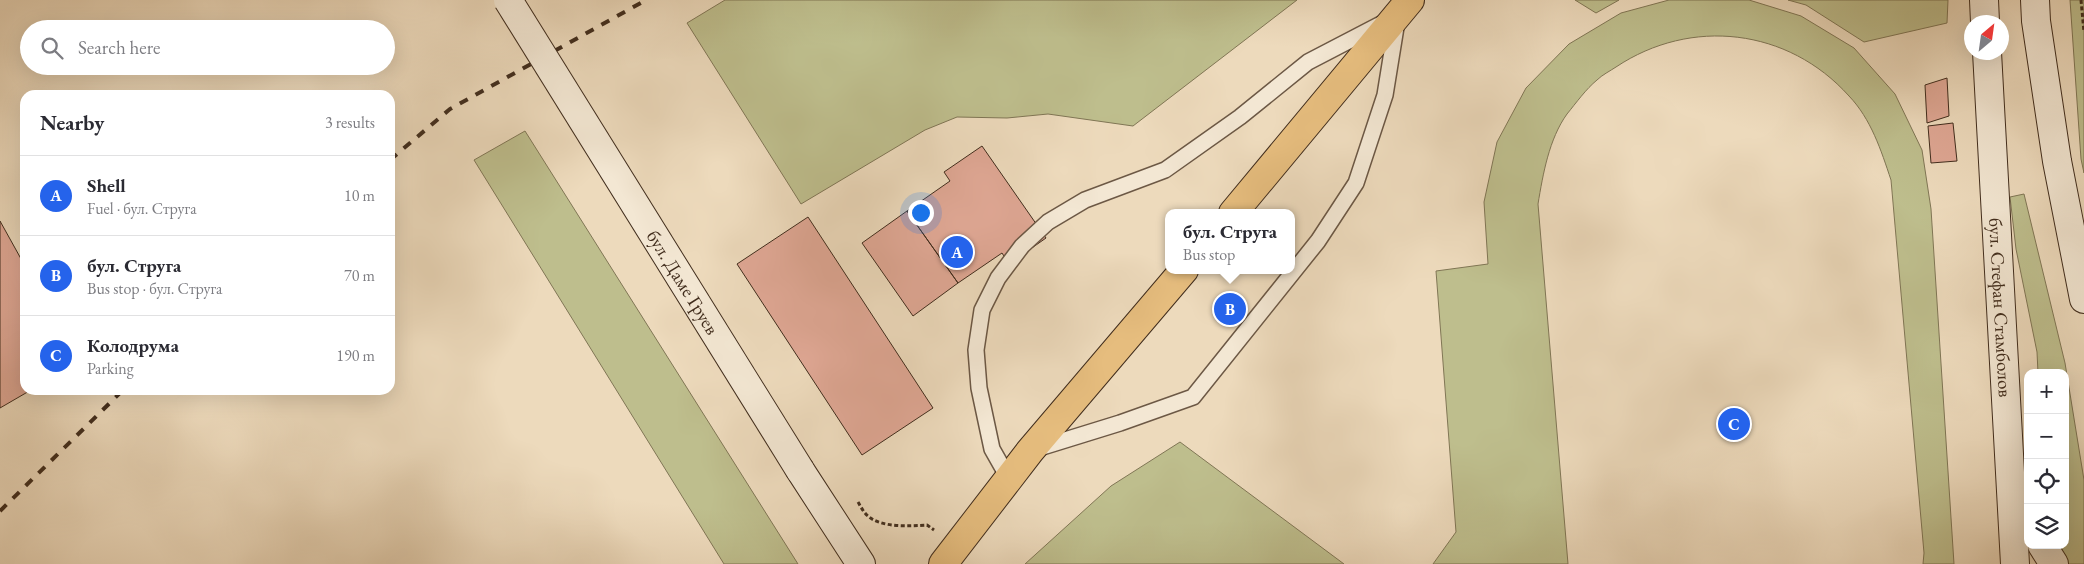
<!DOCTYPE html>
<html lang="en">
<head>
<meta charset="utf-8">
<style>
  :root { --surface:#fff; --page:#f7f7f7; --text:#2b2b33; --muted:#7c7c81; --line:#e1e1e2; --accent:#2563eb }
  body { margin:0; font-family:"EB Garamond",serif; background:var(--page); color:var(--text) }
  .controls { position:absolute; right:15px; bottom:15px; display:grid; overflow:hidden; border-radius:10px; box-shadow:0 5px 20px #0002 }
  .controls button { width:45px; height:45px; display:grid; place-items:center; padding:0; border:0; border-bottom:1px solid var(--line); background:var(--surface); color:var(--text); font:25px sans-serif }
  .compass { position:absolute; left:1964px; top:15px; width:45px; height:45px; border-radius:50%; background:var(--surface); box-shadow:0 5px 20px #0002; rotate:29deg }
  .you { position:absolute; left:920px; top:212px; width:18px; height:18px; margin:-12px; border:4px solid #fff; border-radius:50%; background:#1a73e8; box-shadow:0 0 0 8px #1a73e833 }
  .badge { display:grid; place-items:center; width:32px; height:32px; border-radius:50%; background:var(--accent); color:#fff; font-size:16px; font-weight:700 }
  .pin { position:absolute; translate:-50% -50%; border:2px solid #fff; box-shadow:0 1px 5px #0006 }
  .popup { position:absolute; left:1165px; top:209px; width:130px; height:65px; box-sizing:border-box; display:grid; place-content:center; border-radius:10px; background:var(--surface); filter:drop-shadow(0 1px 4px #0005); font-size:16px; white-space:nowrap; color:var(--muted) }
  .popup b { font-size:19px; color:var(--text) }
  .popup::after { content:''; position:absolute; left:50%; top:100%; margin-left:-10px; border:10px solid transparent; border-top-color:var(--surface) }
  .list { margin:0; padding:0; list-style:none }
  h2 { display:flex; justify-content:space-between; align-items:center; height:65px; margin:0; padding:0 20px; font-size:21px }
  h2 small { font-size:16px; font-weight:400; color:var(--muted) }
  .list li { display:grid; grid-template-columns:32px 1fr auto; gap:15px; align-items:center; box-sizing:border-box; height:80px; padding:0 20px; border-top:1px solid var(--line) }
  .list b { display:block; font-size:19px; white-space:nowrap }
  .list p { margin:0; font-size:16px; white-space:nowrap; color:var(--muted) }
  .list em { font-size:16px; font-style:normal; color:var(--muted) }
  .icon { flex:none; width:28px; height:28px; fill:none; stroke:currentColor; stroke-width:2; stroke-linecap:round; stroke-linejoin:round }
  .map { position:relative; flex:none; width:2084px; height:564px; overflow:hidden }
  .search { position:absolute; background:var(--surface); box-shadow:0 5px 20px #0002; left:20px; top:20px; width:375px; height:55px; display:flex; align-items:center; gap:12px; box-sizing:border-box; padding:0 18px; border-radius:28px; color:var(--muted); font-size:19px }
  .panel { position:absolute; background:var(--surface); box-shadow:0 5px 20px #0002; left:20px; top:90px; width:375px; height:305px; border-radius:15px }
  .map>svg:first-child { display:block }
</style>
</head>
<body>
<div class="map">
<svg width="2084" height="564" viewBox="0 0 2084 564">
  <rect width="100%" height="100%" fill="#eddabc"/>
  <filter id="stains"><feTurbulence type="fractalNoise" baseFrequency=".004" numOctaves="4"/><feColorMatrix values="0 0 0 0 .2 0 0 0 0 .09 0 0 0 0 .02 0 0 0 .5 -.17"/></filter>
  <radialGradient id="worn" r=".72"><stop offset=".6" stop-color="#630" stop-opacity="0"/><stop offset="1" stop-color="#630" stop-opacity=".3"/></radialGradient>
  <path fill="#bebe8d" stroke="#807655" d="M 725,0 L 1297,0 L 1133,126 L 1048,114 L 1007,118 L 957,117 L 925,130 L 801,204 L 687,23 Z
    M 1575,0 L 1619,0 L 1596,13 Z
    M 1669,0 L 1749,0 L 1801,16 L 1854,48 L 1895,94 L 1922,150 L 1931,209 L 1954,564 L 1923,564 L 1924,553 L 1891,180 C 1881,150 1871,119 1849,96 C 1788,28 1691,17 1616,67 C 1610,71 1602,75 1597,80 C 1586,89 1576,103 1567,114 C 1549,139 1543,174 1538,204 L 1568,564 L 1433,564 L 1456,532 L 1436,271 L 1488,264 L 1484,202 L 1497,142 L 1526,88 L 1569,44 L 1621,13 Z
    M 1788,0 L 1948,0 L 1947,23 L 1864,42 L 1806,5 Z
    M 2070,0 L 2084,0 L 2084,173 L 2081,159 Z
    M 525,131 L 798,564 L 724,564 L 474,160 Z
    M 2024,194 L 2065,363 L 2084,480 L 2084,564 L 2068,564 L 2060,545 L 2065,545 L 2065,373 L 2038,373 L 2037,352 L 2016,249 L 2010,197 Z
    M 1180,442 L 1344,564 L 1025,564 L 1111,486 Z"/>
  <path fill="#dfa794" stroke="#412d1d" d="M 1947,78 L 1949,116 L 1927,123 L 1925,85 Z
    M 1953,123 L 1957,161 L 1931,163 L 1928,126 Z
    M 982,146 L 1046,238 L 1009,264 L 1002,253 L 958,283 L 907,211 L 950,181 L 944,172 Z
    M 907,211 L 958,283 L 913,316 L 862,243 Z
    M 808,217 L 933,408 L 862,455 L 737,264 Z
    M 0,221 L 25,266 L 25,390 L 31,390 L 0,408 Z"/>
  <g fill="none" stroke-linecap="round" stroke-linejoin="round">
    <g stroke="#6c5845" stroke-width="18">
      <path id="service" d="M 1036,449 L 1120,423 L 1193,397 L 1318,241 L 1356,183 L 1385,95 L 1397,21
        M 1009,479 L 992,449 L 979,388 L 976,350 L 982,310 L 998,278 L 1022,246 L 1048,222 L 1085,200 L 1165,170 L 1240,117 L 1308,62 L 1383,23"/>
    </g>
    <g stroke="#412d1d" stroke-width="30">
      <g id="secondary">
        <path d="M 1984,0 L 1985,22"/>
        <path d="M 2035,0 L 2036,21 L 2057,161 L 2084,299"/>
        <path id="s1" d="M 1987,52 L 2015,564"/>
        <path d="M 800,470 L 861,564"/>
        <path d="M 2042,545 L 2054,564"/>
      </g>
    </g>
    <g stroke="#412d1d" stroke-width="30">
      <path id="primary" d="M 1233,213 L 1410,0
        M 943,564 L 1030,451 L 1184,270"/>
    </g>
    <path stroke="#412d1d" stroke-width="3" stroke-dasharray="4 2.5" stroke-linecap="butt" d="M 2081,0 L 2084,32
      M 858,502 C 861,507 864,513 868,516 C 881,528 910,526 927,525 L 934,530"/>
    <use href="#service" stroke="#f3e7d3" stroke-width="15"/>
    <use href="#secondary" stroke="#f3e7d3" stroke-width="28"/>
    <use href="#primary" stroke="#e6bd7e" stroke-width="28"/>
    <path stroke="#412d1d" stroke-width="4" stroke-dasharray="9 9" stroke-linecap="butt" d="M 390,160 L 450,109 L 646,0
      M 0,511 L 123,390"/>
    <g stroke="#412d1d" stroke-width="30" stroke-linecap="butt">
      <g id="secondary-bridge">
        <path id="s2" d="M 508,0 L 800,470"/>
      </g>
    </g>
    <use href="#secondary-bridge" stroke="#f3e7d3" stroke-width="28"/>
  </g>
  <g text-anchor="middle" stroke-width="4" stroke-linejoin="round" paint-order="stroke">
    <g font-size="19" fill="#412d1d" stroke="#f3e7d3">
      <text dy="7" stroke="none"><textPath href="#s2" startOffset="332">бул. Даме Груев</textPath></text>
      <text dy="7" stroke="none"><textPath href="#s1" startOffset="256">бул. Стефан Стамболов</textPath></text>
    </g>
  </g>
  <rect width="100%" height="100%" filter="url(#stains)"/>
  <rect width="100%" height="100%" fill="url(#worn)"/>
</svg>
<div class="controls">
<button>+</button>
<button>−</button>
<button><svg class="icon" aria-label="locate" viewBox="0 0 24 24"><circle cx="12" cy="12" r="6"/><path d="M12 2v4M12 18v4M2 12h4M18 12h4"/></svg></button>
<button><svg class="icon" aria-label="layers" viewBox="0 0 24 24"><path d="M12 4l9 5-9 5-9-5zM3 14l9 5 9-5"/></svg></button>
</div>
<svg class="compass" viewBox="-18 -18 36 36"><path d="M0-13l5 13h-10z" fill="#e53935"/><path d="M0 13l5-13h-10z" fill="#7c7c81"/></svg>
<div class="you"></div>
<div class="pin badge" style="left:957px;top:252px">A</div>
<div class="pin badge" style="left:1230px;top:309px">B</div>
<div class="popup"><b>бул. Струга</b>Bus stop</div>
<div class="pin badge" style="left:1734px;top:424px">C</div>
<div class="search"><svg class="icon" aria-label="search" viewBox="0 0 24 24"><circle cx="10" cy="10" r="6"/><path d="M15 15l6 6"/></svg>Search here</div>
<section class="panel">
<h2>Nearby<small>3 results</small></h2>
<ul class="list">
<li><span class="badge">A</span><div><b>Shell</b><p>Fuel · бул. Струга</p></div><em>10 m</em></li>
<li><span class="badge">B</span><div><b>бул. Струга</b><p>Bus stop · бул. Струга</p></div><em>70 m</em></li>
<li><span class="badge">C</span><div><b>Колодрума</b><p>Parking</p></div><em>190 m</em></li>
</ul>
</section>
</div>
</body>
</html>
